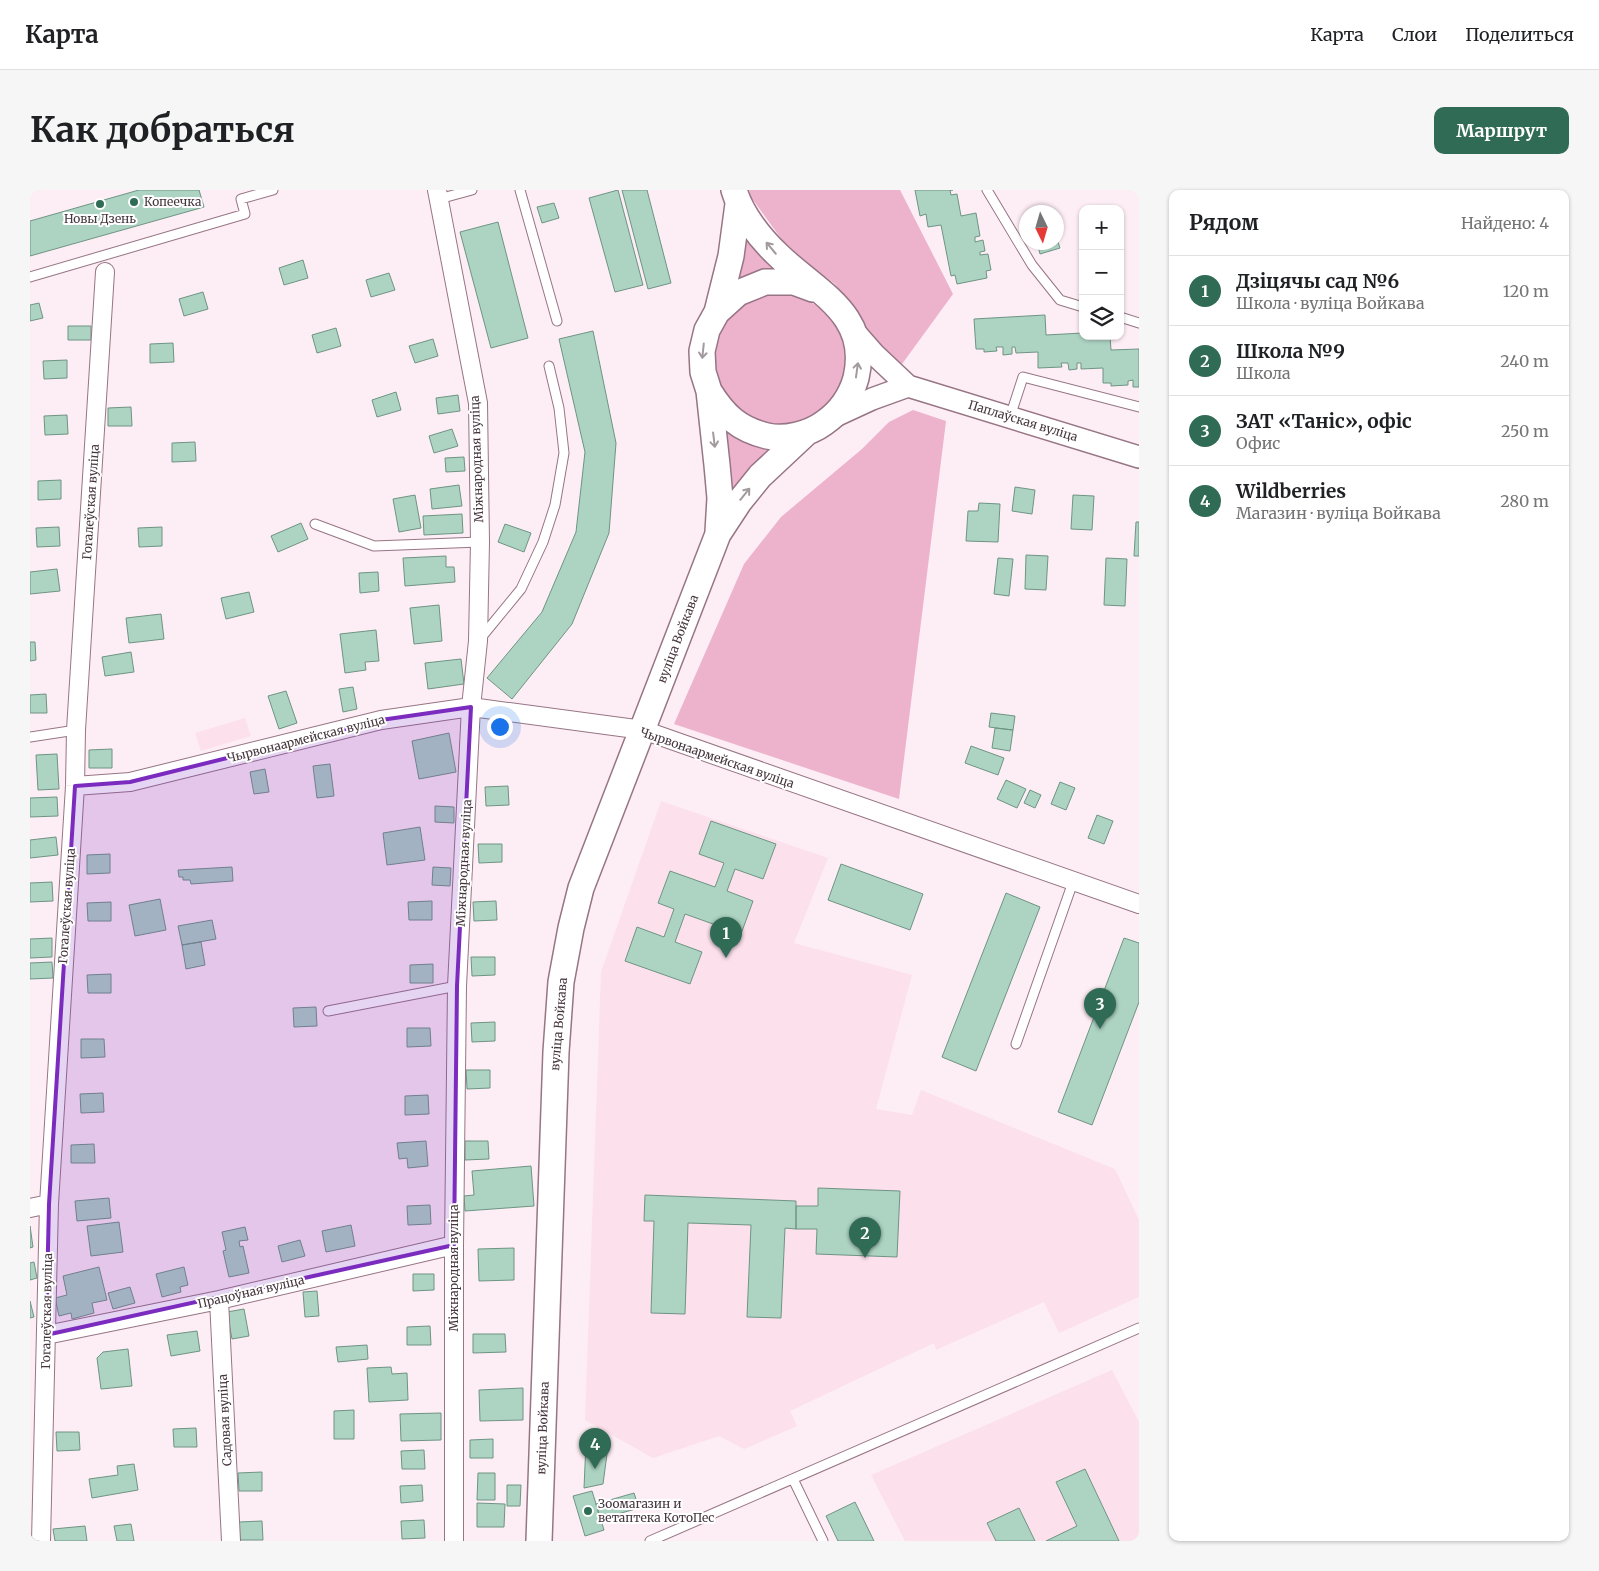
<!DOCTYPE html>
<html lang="ru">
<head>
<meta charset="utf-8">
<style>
  :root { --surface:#fff; --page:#f6f6f6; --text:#202124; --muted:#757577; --line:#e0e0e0; --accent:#306b55 }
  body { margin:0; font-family:Merriweather,serif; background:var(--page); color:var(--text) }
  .controls { position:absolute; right:15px; top:15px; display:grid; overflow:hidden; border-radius:10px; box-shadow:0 1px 4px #0004 }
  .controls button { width:45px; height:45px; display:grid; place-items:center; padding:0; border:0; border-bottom:1px solid var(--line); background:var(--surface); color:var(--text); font:25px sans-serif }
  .compass { position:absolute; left:989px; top:15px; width:45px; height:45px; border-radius:50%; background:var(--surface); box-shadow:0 1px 4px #0004; rotate:175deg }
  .you { position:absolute; left:469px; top:536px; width:18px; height:18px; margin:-12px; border:4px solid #fff; border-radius:50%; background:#1a73e8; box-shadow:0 0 0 8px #1a73e833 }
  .badge { display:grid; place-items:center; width:32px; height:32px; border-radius:50%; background:var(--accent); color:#fff; font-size:16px; font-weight:700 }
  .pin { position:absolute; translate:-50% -41px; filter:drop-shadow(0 1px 2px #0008) }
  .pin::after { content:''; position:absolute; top:26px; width:18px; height:15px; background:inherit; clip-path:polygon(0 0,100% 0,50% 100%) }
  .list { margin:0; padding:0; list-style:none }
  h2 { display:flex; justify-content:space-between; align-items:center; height:65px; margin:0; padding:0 20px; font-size:21px }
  h2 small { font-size:16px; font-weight:400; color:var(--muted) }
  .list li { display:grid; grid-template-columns:32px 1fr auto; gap:15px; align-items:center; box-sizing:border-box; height:70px; padding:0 20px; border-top:1px solid var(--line) }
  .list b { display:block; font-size:19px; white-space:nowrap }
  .list p { margin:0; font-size:16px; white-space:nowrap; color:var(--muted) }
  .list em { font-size:16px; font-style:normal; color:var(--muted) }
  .icon { flex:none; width:28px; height:28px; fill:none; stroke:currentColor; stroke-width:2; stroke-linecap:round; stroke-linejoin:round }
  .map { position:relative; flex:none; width:1109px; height:1351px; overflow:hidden; border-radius:10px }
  header { display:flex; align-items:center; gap:30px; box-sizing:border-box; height:70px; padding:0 25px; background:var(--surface); border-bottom:1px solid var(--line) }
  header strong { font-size:24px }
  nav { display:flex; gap:28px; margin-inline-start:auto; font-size:18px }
  .intro { display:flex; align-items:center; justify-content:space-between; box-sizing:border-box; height:120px; padding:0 30px }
  h1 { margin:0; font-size:35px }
  .button { padding:12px 22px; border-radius:10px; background:var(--accent); color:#fff; font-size:18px; font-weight:700 }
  main { display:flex; gap:30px; padding:0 30px }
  aside { flex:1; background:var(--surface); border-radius:10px; box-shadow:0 1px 4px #0004 }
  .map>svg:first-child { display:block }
</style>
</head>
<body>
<header>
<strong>Карта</strong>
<nav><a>Карта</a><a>Слои</a><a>Поделиться</a></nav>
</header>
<div class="intro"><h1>Как добраться</h1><a class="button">Маршрут</a></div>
<main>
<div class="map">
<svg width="1109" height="1351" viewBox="0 0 1109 1351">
  <rect width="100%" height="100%" fill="#fdedf4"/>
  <path fill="#fce0ec" d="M 215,528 L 221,546 L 171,561 L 165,543 Z
    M 631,611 L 798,668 L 764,753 L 882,785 L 846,919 L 882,925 L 891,900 L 1085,979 L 1109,1030 L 1109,1107 L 1029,1143 L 1014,1112 L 906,1160 L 904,1153 L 760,1221 L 767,1236 L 714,1259 L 689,1246 L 623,1268 L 555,1230 L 571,782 Z
    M 1082,1180 L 1109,1232 L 1109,1351 L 875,1351 L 841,1285 Z"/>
  <path fill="#edb2cc" d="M 719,0 L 870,0 L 923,104 L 872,174 L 854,163 L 805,94 L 760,61 L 721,7 Z
    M 713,35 L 759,84 L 700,99 Z
    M683 170a66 66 0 1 1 132 0a66 66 0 1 1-132 0Z
    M 883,220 L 916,231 L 869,609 L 644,534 L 714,374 L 751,327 L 832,259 L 859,232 Z
    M 688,229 L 756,255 L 697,309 Z"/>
  <path fill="#add4c3" stroke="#6e9484" d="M 109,0 L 169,0 L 174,17 L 0,66 L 0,31 Z
    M 588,0 L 613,95 L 585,102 L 559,8 Z
    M 592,0 L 617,0 L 641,93 L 618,99 Z
    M 885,0 L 923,0 L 920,0 L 921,5 L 927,4 L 931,26 L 946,23 L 950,46 L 945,47 L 945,52 L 953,50 L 955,61 L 950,62 L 950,65 L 958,64 L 961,80 L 956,81 L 957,88 L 927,94 L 925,85 L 921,86 L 911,35 L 898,37 L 896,24 L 890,26 Z
    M 524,13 L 529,28 L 512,33 L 507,17 Z
    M 468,32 L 498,148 L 461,158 L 430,42 Z
    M 1026,46 L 1030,58 L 1010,64 L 1007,52 L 1026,52 Z
    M 273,70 L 278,88 L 254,95 L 249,78 Z
    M 359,83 L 365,100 L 341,107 L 336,90 Z
    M 173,102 L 178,119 L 154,126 L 149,109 Z
    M 9,113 L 13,128 L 0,131 L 0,115 Z
    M 1015,125 L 1016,145 L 1053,143 L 1053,146 L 1080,146 L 1081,160 L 1109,159 L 1109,197 L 1103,197 L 1103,190 L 1098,191 L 1098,195 L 1081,196 L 1081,193 L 1073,193 L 1073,178 L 1051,179 L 1051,173 L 1047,173 L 1047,179 L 1039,180 L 1038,173 L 1031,173 L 1032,177 L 1008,178 L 1008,162 L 986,163 L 985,157 L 982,157 L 982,164 L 973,165 L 973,157 L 966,157 L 967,161 L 954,162 L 954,159 L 946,159 L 944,129 Z
    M 38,136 L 61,136 L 61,150 L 38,150 Z
    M 306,138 L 311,156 L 287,163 L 282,145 Z
    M 563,141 L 586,253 L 579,343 L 542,434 L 482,509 L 457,488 L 512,422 L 546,342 L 555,262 L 529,149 Z
    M 403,149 L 408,166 L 385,173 L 379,156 Z
    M 143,153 L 144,172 L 120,173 L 120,154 Z
    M 37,170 L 37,188 L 14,189 L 13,171 Z
    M 366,202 L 371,220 L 347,227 L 342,210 Z
    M 428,205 L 430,221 L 408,224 L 406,208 Z
    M 101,217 L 102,236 L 78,236 L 78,218 Z
    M 37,225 L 38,244 L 15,245 L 14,226 Z
    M 422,239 L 428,256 L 404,263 L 399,246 Z
    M 165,252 L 166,271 L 142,272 L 142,253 Z
    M 434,267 L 435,281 L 416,282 L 415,268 Z
    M 31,290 L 31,309 L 8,310 L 8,291 Z
    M 429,295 L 432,316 L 402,319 L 400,299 Z
    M 985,297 L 1005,300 L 1002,324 L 982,321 Z
    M 385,305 L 391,338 L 369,342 L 363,309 Z
    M 1043,305 L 1064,306 L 1062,340 L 1041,339 Z
    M 949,313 L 970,314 L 968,352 L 936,351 L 938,321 L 948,321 Z
    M 432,324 L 433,343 L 394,345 L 393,326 Z
    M 1106,332 L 1109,332 L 1109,366 L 1104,366 Z
    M 271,333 L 278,349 L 248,362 L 241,346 Z
    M 475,334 L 501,343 L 494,362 L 468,352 Z
    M 29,337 L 30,356 L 7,357 L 6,338 Z
    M 132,337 L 132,356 L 109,357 L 108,338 Z
    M 996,365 L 1018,366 L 1016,400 L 995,399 Z
    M 416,366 L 416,377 L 424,377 L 425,392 L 375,396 L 373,368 Z
    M 968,368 L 983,369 L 979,406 L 964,404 Z
    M 1076,368 L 1097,369 L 1095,416 L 1074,415 Z
    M 27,379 L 30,401 L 0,404 L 0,382 Z
    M 348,382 L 349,401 L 330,403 L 329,383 Z
    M 219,402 L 224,422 L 196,429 L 191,408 Z
    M 409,415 L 412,451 L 384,454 L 380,418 Z
    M 131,424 L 134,449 L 99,453 L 96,428 Z
    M 346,440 L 349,471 L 335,472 L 336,480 L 315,483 L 310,444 Z
    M 0,452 L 5,452 L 6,470 L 0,471 Z
    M 101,462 L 104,482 L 75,486 L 72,467 Z
    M 431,469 L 434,494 L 398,499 L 395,473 Z
    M 323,497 L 327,519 L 313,522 L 309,499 Z
    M 256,501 L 267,533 L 249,539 L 238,506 Z
    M 16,504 L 17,523 L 0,523 L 0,505 Z
    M 961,523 L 985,526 L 983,540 L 959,537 Z
    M 965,538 L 983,540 L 980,561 L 962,558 Z
    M 419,543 L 426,582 L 389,589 L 382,551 Z
    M 941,556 L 974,568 L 968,585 L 935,573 Z
    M 82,559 L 82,578 L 59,578 L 59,560 Z
    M 27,564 L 29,599 L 8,600 L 6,565 Z
    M 300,574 L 304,606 L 287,608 L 283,576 Z
    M 235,579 L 239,602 L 224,604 L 220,582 Z
    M 976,590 L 996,599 L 987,618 L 967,609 Z
    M 1030,592 L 1045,598 L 1036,620 L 1021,614 Z
    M 478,596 L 479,615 L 456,616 L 455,597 Z
    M 1000,600 L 1011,605 L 1005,618 L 994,613 Z
    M 27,607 L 28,626 L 0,627 L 0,608 Z
    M 405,616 L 424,617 L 424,633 L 405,632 Z
    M 1067,625 L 1083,631 L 1074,654 L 1058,648 Z
    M 681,631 L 746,654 L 733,689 L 705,679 L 697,701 L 723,711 L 711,744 L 655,724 L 645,752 L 672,762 L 660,794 L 595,771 L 607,737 L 634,747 L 644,719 L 628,713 L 640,681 L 685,697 L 694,673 L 669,664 Z
    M 390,637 L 395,670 L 357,675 L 353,643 Z
    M 26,647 L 28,665 L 0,668 L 0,650 Z
    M 448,654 L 472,654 L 472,672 L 449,673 Z
    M 80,664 L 80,683 L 57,684 L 57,665 Z
    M 811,674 L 893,704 L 880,740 L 798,710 Z
    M 202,677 L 203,691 L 161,694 L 160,690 L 153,690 L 153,687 L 149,687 L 148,680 Z
    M 403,677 L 421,678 L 420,696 L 402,695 Z
    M 22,692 L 23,711 L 0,712 L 0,693 Z
    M 976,703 L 1010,717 L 946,881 L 912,867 Z
    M 130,709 L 136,740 L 105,746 L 99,715 Z
    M 402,711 L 402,730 L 379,730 L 378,712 Z
    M 466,711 L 467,730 L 444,731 L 443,712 Z
    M 81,712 L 81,731 L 58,731 L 57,713 Z
    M 182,730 L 186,749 L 152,755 L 148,736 Z
    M 22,748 L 22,767 L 0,768 L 0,749 Z
    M 1094,748 L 1109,753 L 1109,812 L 1062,935 L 1028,922 Z
    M 171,752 L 175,775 L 156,779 L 152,755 Z
    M 441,767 L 465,767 L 465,785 L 442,786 Z
    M 22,772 L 23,788 L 0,789 L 0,773 Z
    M 403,774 L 403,793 L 380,793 L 380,775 Z
    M 81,784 L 81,803 L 58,803 L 57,785 Z
    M 286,817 L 287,836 L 264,837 L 263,818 Z
    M 465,832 L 465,851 L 442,852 L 441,833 Z
    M 377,838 L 400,838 L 401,856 L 377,857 Z
    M 51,849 L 74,849 L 75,867 L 51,868 Z
    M 436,880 L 460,880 L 460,898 L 437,899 Z
    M 73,903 L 74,922 L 51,923 L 50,904 Z
    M 398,905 L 399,924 L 375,925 L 375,906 Z
    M 396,951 L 398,976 L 378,978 L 377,968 L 369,969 L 367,953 Z
    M 435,951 L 458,951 L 459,969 L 435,970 Z
    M 64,954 L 65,973 L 41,973 L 41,955 Z
    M 501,976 L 504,1016 L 435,1021 L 434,1006 L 444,1005 L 442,981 Z
    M 788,998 L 870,1001 L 867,1067 L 786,1064 L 787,1039 L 766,1039 L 766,1016 L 788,1016 Z
    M 615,1005 L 766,1011 L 766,1039 L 755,1038 L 751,1128 L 717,1127 L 721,1035 L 658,1033 L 655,1124 L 621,1123 L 624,1031 L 614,1031 Z
    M 79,1008 L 81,1028 L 47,1031 L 45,1011 Z
    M 400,1015 L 401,1034 L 378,1035 L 377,1016 Z
    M 89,1032 L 93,1062 L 61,1066 L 57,1036 Z
    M 321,1035 L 325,1056 L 296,1062 L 292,1041 Z
    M 0,1036 L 3,1057 L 0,1058 Z
    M 215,1037 L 218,1050 L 209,1051 L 210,1057 L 213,1056 L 219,1083 L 199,1087 L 193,1061 L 196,1060 L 192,1042 Z
    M 270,1050 L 275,1066 L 252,1072 L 248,1056 Z
    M 484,1058 L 484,1090 L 449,1091 L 448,1059 Z
    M 4,1072 L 7,1088 L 0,1090 L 0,1073 Z
    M 69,1077 L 77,1110 L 62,1113 L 64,1123 L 42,1129 L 41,1123 L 29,1126 L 25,1108 L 37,1105 L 33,1086 Z
    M 154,1077 L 158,1095 L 150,1097 L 151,1102 L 132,1107 L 126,1084 Z
    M 383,1084 L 404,1084 L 404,1100 L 383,1101 Z
    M 100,1097 L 105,1113 L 83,1119 L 78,1103 Z
    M 287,1101 L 289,1126 L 275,1127 L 273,1102 Z
    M 0,1111 L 4,1127 L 0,1128 Z
    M 214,1119 L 219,1146 L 202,1149 L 197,1122 Z
    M 400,1136 L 401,1155 L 377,1155 L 377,1137 Z
    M 167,1141 L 170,1161 L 141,1166 L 137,1145 Z
    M 443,1144 L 475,1144 L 476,1162 L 443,1163 Z
    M 337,1155 L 338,1169 L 308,1172 L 306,1157 Z
    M 98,1159 L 102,1196 L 71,1199 L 67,1168 L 73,1162 Z
    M 361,1177 L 362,1184 L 377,1183 L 378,1210 L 339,1212 L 337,1178 Z
    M 493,1198 L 493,1230 L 450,1231 L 449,1200 Z
    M 324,1220 L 324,1249 L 304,1249 L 304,1221 Z
    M 411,1223 L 411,1250 L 371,1251 L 370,1224 Z
    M 166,1238 L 167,1257 L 144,1257 L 143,1239 Z
    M 26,1242 L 49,1242 L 50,1260 L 27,1261 Z
    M 463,1249 L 463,1268 L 440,1268 L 440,1250 Z
    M 556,1253 L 577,1264 L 573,1294 L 554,1298 Z
    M 394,1260 L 395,1279 L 372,1279 L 371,1261 Z
    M 104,1274 L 108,1300 L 62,1308 L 59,1289 L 88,1285 L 87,1276 Z
    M 1055,1279 L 1089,1351 L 1016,1351 L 1047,1336 L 1026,1292 Z
    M 232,1282 L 232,1301 L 209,1301 L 208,1283 Z
    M 448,1283 L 465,1283 L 465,1310 L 447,1310 Z
    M 392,1295 L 393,1311 L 371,1313 L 370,1296 Z
    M 477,1295 L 491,1295 L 490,1316 L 477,1316 Z
    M 562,1301 L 574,1340 L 555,1346 L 543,1306 Z
    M 604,1303 L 609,1318 L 570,1329 L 566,1314 Z
    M 825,1312 L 844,1351 L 808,1351 L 796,1326 Z
    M 447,1313 L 475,1314 L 474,1337 L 447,1337 Z
    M 989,1318 L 1005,1351 L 966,1351 L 957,1333 Z
    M 394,1330 L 395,1348 L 372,1349 L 371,1331 Z
    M 232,1331 L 233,1350 L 210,1350 L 209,1332 Z
    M 101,1334 L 104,1351 L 87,1351 L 84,1336 Z
    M 55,1336 L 57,1351 L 25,1351 L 23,1339 Z"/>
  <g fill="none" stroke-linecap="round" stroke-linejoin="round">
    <g stroke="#977585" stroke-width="11">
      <path id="service" d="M 490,0 L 527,131
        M 957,0 L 1002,75 L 1030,110 L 1053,117
        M 409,9 L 442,0
        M 0,87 L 215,24 L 211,9 L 243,0
        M 1090,127 L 1109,133
        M 980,227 L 993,187 L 1109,217
        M 285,334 L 344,356 L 450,352
        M 450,449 L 491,399 L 513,352 L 525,315 L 534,263 L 529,218 L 519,176
        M 0,547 L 46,540
        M 298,821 L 427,796
        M 986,854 L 1043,692
        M 763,1289 L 793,1351
        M 620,1351 L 1109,1138"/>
    </g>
    <g stroke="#977585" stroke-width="20">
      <path id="minor" d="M 407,0 L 448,213 L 450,352 L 448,451 L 441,517 L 427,796 L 424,1055 L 424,1351
        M 45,596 L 100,592 L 351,530 L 441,517 L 613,540 L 1109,714
        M 0,1018 L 19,1014
        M 189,1110 L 201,1351
        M 16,1145 L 189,1110 L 424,1055
        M 11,1351 L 19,1014 L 45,596 L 46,540 L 75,82"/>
    </g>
    <g stroke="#977585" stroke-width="24">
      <path id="tertiary" d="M 823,140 L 844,164 L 878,196 L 1109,267
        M 803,227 L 842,209 L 878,196"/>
    </g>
    <g stroke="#977585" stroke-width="28">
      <path id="secondary" d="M 687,122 L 708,103 L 735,92 L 764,92 L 783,99
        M 679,201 C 694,225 708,239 737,246 C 755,250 779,244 794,233 C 810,222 821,206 826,188 C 841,124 786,102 748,65 C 730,48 711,24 704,0
        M 688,342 L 690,308 L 687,275 L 679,201 L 673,182 L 672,161 L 677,140 L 687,122 L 701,66 L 708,14
        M 509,1351 L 526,862 L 531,792 L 541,738 L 551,698 L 688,344 L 709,312 L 730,286 L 777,242"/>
    </g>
    <use href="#service" stroke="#fff" stroke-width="9"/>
    <use href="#minor" stroke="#fff" stroke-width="18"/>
    <use href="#tertiary" stroke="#fff" stroke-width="21"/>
    <use href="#secondary" stroke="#fff" stroke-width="25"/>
  </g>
  <defs><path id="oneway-shaft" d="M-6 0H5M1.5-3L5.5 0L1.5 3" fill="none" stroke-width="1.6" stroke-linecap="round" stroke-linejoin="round" transform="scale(1.25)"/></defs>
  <g stroke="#a29a9e">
    <use href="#oneway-shaft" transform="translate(741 58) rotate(-130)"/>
    <use href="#oneway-shaft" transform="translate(673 161) rotate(96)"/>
    <use href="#oneway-shaft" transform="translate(827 180) rotate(-82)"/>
    <use href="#oneway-shaft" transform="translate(684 250) rotate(83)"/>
    <use href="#oneway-shaft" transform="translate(715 304) rotate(-51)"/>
  </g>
  <path fill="#7b2cbf" fill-opacity="0.2" stroke="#7b2cbf" stroke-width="4" stroke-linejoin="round" d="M 441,517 L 427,796 L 424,1055 L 16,1145 L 19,1014 L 45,596 L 100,592 L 351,530 Z"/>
  <g fill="#306b55" stroke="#fff" stroke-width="2">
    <circle cx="104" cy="12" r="5"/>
    <circle cx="70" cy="14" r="5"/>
    <circle cx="558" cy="1321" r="5"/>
  </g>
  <g text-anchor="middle" stroke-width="4" stroke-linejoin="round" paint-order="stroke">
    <g font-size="12" fill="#45363d" stroke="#fff" text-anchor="start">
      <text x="114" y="16">Копеечка</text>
      <text x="70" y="33" text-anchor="middle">Новы Дзень</text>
      <text x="568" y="1318">Зоомагазин и<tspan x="568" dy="14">ветаптека КотоПес</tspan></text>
    </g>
    <g font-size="12" fill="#45363d" stroke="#fff">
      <text transform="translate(993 231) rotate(17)" y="4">Паплаўская вуліца</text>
      <text transform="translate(447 269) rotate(-92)" y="4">Міжнародная вуліца</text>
      <text transform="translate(61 312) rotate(-86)" y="4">Гогалеўская вуліца</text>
      <text transform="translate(648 449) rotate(-69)" y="4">вуліца Войкава</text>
      <text transform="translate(276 549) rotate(-14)" y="4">Чырвонаармейская вуліца</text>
      <text transform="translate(687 568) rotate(19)" y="4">Чырвонаармейская вуліца</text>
      <text transform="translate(434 673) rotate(-87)" y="4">Міжнародная вуліца</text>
      <text transform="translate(37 716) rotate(-86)" y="4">Гогалеўская вуліца</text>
      <text transform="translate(529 834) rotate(-85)" y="4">вуліца Войкава</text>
      <text transform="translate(424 1078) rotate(-90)" y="4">Міжнародная вуліца</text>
      <text transform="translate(221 1102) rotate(-13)" y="4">Працоўная вуліца</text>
      <text transform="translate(17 1121) rotate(-89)" y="4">Гогалеўская вуліца</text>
      <text transform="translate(195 1230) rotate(-93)" y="4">Садовая вуліца</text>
      <text transform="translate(513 1238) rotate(-88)" y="4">вуліца Войкава</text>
    </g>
  </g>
</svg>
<div class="controls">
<button>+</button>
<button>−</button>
<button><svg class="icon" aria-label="layers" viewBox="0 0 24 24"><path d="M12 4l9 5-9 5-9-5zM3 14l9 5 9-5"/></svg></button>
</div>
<svg class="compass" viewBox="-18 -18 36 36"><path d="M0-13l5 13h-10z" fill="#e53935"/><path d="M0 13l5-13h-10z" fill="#757577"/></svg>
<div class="you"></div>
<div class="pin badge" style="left:696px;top:768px">1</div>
<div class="pin badge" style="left:835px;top:1068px">2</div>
<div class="pin badge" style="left:1070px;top:839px">3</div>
<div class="pin badge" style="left:565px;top:1279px">4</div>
</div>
<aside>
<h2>Рядом<small>Найдено: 4</small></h2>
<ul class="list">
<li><span class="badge">1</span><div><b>Дзіцячы сад №6</b><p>Школа · вуліца Войкава</p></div><em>120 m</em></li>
<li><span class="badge">2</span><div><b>Школа №9</b><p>Школа</p></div><em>240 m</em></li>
<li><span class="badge">3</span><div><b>ЗАТ «Таніс», офіс</b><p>Офис</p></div><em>250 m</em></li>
<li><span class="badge">4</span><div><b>Wildberries</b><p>Магазин · вуліца Войкава</p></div><em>280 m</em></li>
</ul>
</aside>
</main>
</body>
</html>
